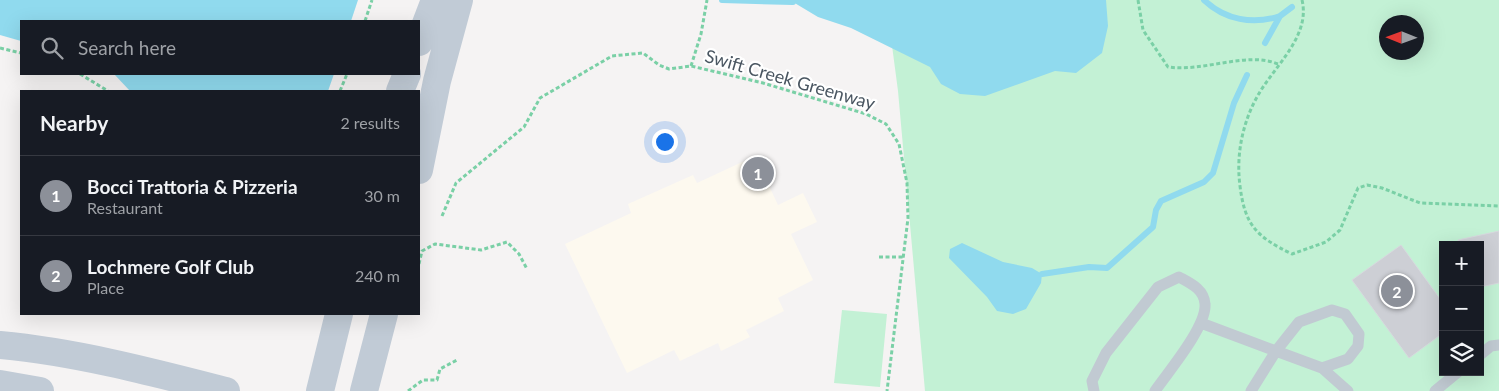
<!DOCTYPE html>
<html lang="en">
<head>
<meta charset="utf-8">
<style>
  :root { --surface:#171b24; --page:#242831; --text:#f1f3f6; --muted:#9ea1a6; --line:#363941; --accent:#8c9099 }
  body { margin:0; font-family:Lato,sans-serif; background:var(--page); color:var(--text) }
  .controls { position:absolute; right:15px; bottom:15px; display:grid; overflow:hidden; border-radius:0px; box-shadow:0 5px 20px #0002 }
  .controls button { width:45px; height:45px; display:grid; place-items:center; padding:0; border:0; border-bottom:1px solid var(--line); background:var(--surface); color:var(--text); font:25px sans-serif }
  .compass { position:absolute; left:1379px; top:15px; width:45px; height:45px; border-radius:50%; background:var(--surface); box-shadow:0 5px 20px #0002; rotate:271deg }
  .you { position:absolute; left:664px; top:141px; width:18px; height:18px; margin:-12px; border:4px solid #fff; border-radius:50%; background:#1a73e8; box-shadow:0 0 0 8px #1a73e833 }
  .badge { display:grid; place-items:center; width:32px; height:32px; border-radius:50%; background:var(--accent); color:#fff; font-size:16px; font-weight:700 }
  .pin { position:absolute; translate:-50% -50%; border:2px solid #fff; box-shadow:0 1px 5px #0006 }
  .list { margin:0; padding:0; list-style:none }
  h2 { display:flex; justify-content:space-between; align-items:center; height:65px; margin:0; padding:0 20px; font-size:21px }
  h2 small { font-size:16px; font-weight:400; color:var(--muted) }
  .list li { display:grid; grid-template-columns:32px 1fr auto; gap:15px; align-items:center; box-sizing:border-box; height:80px; padding:0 20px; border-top:1px solid var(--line) }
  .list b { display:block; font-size:19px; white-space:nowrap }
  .list p { margin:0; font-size:16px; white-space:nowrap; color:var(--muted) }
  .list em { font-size:16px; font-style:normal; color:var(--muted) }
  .icon { flex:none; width:28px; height:28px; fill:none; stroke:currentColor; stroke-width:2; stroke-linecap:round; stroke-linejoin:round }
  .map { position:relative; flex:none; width:1499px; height:391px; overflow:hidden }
  .search { position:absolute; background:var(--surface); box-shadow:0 5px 20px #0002; left:20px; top:20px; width:400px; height:55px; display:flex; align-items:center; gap:12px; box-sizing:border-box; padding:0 18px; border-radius:0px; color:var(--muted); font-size:19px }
  .panel { position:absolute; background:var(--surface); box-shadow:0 5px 20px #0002; left:20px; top:90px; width:400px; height:225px; border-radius:0px }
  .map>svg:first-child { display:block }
</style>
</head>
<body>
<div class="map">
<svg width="1499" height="391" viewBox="0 0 1499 391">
  <rect width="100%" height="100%" fill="#f5f3f3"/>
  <path fill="#fdf9ef" d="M 755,156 L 778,205 L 803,193 L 817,222 L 791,234 L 813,280 L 778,298 L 784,311 L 746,330 L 750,337 L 721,351 L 718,343 L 680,361 L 674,350 L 627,373 L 565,244 L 631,213 L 628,204 L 693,175 L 697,183 Z"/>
  <path fill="#c3f1d5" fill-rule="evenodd" d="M 886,0 L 1499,0 L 1499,391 L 925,391 L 898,91 ZM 1386,22 L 1416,22 L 1416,52 L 1386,52 ZM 1443,245 L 1480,245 L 1480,372 L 1443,372 Z
    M 842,310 L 887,314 L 880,387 L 834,383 Z"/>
  <path fill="#90daee" d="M 0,0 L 358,0 L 351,21 L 21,21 L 21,41 L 0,35 Z
    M 794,0 L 1106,0 L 1108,26 L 1102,53 L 1076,73 L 1055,71 L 985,96 L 960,94 L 941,84 L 930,67 L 851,28 L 818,17 L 793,2 Z
    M 114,74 L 334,74 L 328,91 L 130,91 Z
    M 962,243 L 1003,262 L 1032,268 L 1042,274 L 1041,283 L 1026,309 L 1013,314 L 997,311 L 987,297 L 949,258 L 950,249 Z"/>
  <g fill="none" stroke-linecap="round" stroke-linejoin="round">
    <path stroke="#90daee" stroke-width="6" d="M 722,0 L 793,2
      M 1204,0 C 1225,20 1253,25 1280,16
      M 1265,43 L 1280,16 L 1292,7
      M 1042,274 L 1089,267 L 1107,268 L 1153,227 L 1156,210 L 1161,201 L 1204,182 L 1213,173 L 1234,103 L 1247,75"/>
  </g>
  <path fill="#cdcfd5" stroke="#d7d9de" d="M 1499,231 L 1499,283 L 1480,287 L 1480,245 L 1459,245 L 1458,240 Z
    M 1401,245 L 1443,303 L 1443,333 L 1409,358 L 1352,280 Z"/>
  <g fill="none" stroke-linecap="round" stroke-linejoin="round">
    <path stroke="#7ad0a6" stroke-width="3" stroke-dasharray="4 2.5" stroke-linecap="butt" d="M 1138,0 L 1143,30 L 1168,67 C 1205,72 1247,51 1278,64
      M 1302,0 C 1311,37 1273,67 1257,97 C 1242,124 1236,156 1240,186 C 1245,226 1257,237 1292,254 L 1326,242 L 1340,230 L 1358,188 L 1367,185 L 1382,188 L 1420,203 L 1499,206
      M 365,21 L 372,0
      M 0,48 L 21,53
      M 691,66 L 701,34 L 707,0
      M 80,74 L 108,91
      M 340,91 L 347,74
      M 442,216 L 456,183 L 524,127 L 540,98 L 612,56 L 643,53 L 659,65 L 669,69 L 691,66 L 763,83 L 866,114 L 886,124 L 899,144 L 907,183 L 908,218 L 887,391
      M 879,257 L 905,257
      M 419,264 L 422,251 L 435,244 L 481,250 L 507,242 L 519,254 L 527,269
      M 408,391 L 423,380 L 437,380 L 440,369 L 457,360"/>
    <path stroke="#c1cad2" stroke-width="11" d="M 1201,323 L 1276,351 L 1299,322 L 1332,310 L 1345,314 L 1359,334 L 1358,346 L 1348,359 L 1322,368
      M 1480,355 L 1491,346 L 1499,345
      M 1094,391 L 1092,381 L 1106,353 L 1158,287 L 1179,277 C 1190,283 1204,289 1205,304 C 1207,326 1169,371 1155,391
      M 1251,391 L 1276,351 L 1322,368 L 1348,391
      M 1435,391 L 1458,372"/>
    <path stroke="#c1cbd6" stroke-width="28" d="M 419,42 L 435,0
      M 400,91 L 407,74
      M 419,170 L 437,81 L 459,0
      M 0,345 C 76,352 152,372 226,391
      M 0,384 L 40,391
      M 320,391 L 339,314
      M 364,391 L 384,314"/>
  </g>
  <g text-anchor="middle" stroke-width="4.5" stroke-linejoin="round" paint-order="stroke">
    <g font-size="18" fill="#4a5661" stroke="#fff">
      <text transform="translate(790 80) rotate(16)" y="6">Swift Creek Greenway</text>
    </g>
  </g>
</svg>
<div class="controls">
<button>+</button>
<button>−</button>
<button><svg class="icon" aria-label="layers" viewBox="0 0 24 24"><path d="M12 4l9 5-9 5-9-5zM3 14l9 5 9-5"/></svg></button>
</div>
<svg class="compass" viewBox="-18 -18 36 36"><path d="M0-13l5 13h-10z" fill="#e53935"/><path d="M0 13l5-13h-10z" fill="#9ea1a6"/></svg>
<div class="you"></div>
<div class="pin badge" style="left:758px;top:173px">1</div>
<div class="pin badge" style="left:1397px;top:291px">2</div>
<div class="search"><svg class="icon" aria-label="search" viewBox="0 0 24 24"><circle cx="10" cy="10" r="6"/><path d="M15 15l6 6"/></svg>Search here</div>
<section class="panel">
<h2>Nearby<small>2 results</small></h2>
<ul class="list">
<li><span class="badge">1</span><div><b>Bocci Trattoria &amp; Pizzeria</b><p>Restaurant</p></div><em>30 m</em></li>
<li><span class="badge">2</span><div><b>Lochmere Golf Club</b><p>Place</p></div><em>240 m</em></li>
</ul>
</section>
</div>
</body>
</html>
